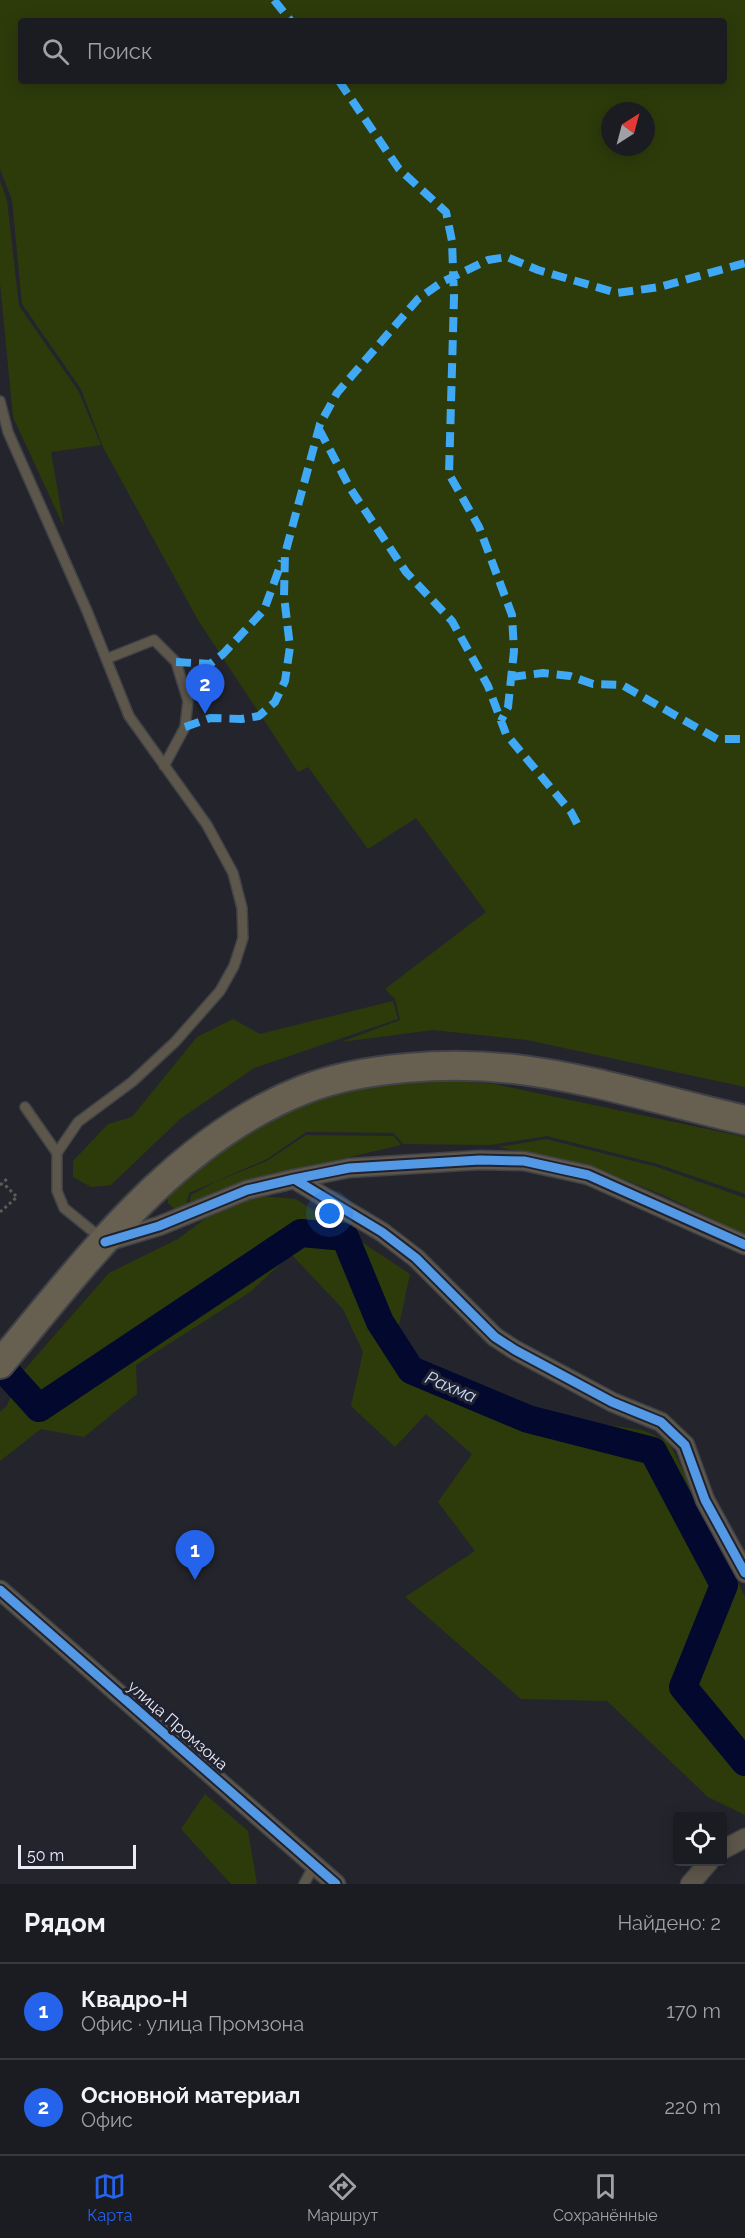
<!DOCTYPE html>
<html lang="ru">
<head>
<meta charset="utf-8">
<style>
  :root { --surface:#1b1c21; --page:#24252a; --text:#f1f3f6; --muted:#a0a1a5; --line:#393a3f; --accent:#2563eb }
  body { margin:0; font-family:Raleway,sans-serif; background:var(--page); color:var(--text) }
  .controls { position:absolute; right:18px; bottom:18px; display:grid; overflow:hidden; border-radius:6px; box-shadow:0 3px 15px #0003 }
  .controls button { width:54px; height:54px; display:grid; place-items:center; padding:0; border:0; border-bottom:2px solid var(--line); background:var(--surface); color:var(--text); font:30px sans-serif }
  .compass { position:absolute; left:601px; top:102px; width:54px; height:54px; border-radius:50%; background:var(--surface); box-shadow:0 3px 15px #0003; rotate:36deg }
  .scale { position:absolute; left:18px; bottom:15px; width:118px; box-sizing:border-box; padding-left:6px; border:3px solid #eaebf5; border-top:0; font-size:16px; line-height:21px; white-space:nowrap; color:#eaebf5; -webkit-text-stroke:4px #202230; paint-order:stroke }
  .you { position:absolute; left:330px; top:1214px; width:21px; height:21px; margin:-15px; border:4px solid #fff; border-radius:50%; background:#1a73e8; box-shadow:0 0 0 9px #1a73e833 }
  .badge { display:grid; place-items:center; width:39px; height:39px; border-radius:50%; background:var(--accent); color:#fff; font-size:20px; font-weight:700 }
  .pin { position:absolute; translate:-50% -50px; filter:drop-shadow(0 2px 3px #0008) }
  .pin::after { content:''; position:absolute; top:32px; width:21px; height:18px; background:inherit; clip-path:polygon(0 0,100% 0,50% 100%) }
  .list { margin:0; padding:0; list-style:none }
  h2 { display:flex; justify-content:space-between; align-items:center; height:78px; margin:0; padding:0 24px; font-size:26px }
  h2 small { font-size:20px; font-weight:400; color:var(--muted) }
  .list li { display:grid; grid-template-columns:39px 1fr auto; gap:18px; align-items:center; box-sizing:border-box; height:96px; padding:0 24px; border-top:2px solid var(--line) }
  .list b { display:block; font-size:22px; white-space:nowrap }
  .list p { margin:0; font-size:20px; white-space:nowrap; color:var(--muted) }
  .list em { font-size:20px; font-style:normal; color:var(--muted) }
  .icon { flex:none; width:33px; height:33px; fill:none; stroke:currentColor; stroke-width:2; stroke-linecap:round; stroke-linejoin:round }
  .map { position:relative; flex:none; width:745px; height:1884px; overflow:hidden }
  .search { position:absolute; background:var(--surface); box-shadow:0 3px 15px #0003; left:18px; right:18px; top:18px; height:66px; display:flex; align-items:center; gap:15px; box-sizing:border-box; padding:0 21px; border-radius:6px; color:var(--muted); font-size:22px }
  .sheet { height:270px; background:var(--surface) }
  nav { display:flex; justify-content:space-around; align-items:center; box-sizing:border-box; height:84px; border-top:2px solid var(--line); background:var(--surface); font-size:16px; color:var(--muted) }
  nav a { display:grid; justify-items:center; gap:3px }
  nav .on { color:var(--accent) }
  .map>svg:first-child { display:block }
</style>
</head>
<body>
<div class="map">
<svg width="745" height="1884" viewBox="0 0 745 1884">
  <rect width="100%" height="100%" fill="#24252c"/>
  <path fill="#2d3b0b" fill-rule="evenodd" d="M 0,0 L 745,0 L 745,1087 L 527,1040 L 433,1030 L 341,1042 L 400,1020 L 395,999 L 385,989 L 486,912 L 416,818 L 368,849 L 308,767 L 298,772 L 198,620 L 103,447 L 81,389 L 22,304 L 12,200 L 0,169 ZM 21,21 L 724,21 L 724,81 L 21,81 ZM 610,111 L 646,111 L 646,147 L 610,147 Z
    M 0,181 L 7,200 L 19,306 L 79,392 L 101,445 L 51,452 L 64,527 L 13,417 L 0,283 Z
    M 393,1001 L 398,1019 L 254,1068 L 180,1119 L 111,1185 L 91,1187 L 73,1177 L 73,1161 L 108,1124 L 132,1117 L 197,1037 L 233,1019 L 260,1034 Z
    M 417,1078 L 494,1084 L 745,1137 L 745,1194 L 658,1164 L 547,1136 L 490,1145 L 403,1144 L 394,1133 L 306,1132 L 267,1159 L 189,1193 L 186,1206 L 176,1210 L 168,1203 L 168,1190 L 233,1135 L 354,1083 Z
    M 306,1135 L 394,1136 L 401,1145 L 255,1179 L 189,1205 L 191,1195 L 215,1182 L 267,1161 Z
    M 546,1139 L 657,1167 L 745,1198 L 745,1235 L 663,1195 L 598,1169 L 499,1147 Z
    M 238,1194 L 296,1199 L 410,1274 L 392,1358 L 491,1389 L 531,1414 L 642,1430 L 669,1442 L 745,1597 L 745,1815 L 708,1797 L 607,1701 L 521,1699 L 405,1597 L 475,1551 L 438,1502 L 472,1454 L 426,1414 L 395,1447 L 351,1406 L 363,1352 L 343,1309 L 291,1254 L 250,1292 L 136,1365 L 137,1394 L 84,1437 L 41,1429 L 0,1461 L 0,1412 L 6,1407 L 25,1369 L 109,1273 L 178,1239 Z
    M 205,1794 L 248,1831 L 257,1884 L 231,1884 L 181,1829 Z"/>
  <g fill="none" stroke-linecap="round" stroke-linejoin="round">
    <path stroke="#03082e" stroke-width="28" d="M 0,1365 L 39,1408 L 301,1233 L 345,1237 L 380,1322 L 411,1370 L 528,1419 L 653,1451 L 724,1585 L 683,1687 L 745,1762"/>
    <g stroke="#414247" stroke-width="12">
      <path id="lane" d="M 0,401 L 8,432 L 87,611 L 129,716 L 207,825 L 233,873 L 242,908 L 243,938 L 234,966 L 220,991 L 175,1042 L 132,1082 L 78,1122 L 57,1153 L 57,1191 L 64,1208 L 101,1238
        M 106,659 L 154,640 L 176,662 L 188,701 L 185,727 L 164,766
        M 25,1107 L 57,1153
        M 304,1884 L 314,1866"/>
    </g>
    <g stroke="#414247" stroke-width="21">
      <path id="street" d="M 294,1179 L 382,1232 L 416,1258 L 495,1337 L 515,1350 L 612,1402 L 661,1422 L 685,1445 L 705,1500 L 745,1573
        M 106,1242 L 159,1226 L 247,1190 L 294,1179 L 349,1168 L 480,1160 L 524,1161 L 588,1175 L 745,1245
        M 0,1590 L 336,1884
        M 722,1850 L 745,1838
        M 690,1884 L 709,1862"/>
    </g>
    <g stroke="#414247" stroke-width="32">
      <path id="primary" d="M 0,1364 C 86,1261 175,1140 303,1090 C 364,1066 450,1062 514,1069 C 592,1078 669,1103 745,1120"/>
    </g>
    <path stroke="#5e5b56" stroke-width="3" stroke-dasharray="3 3" stroke-linecap="butt" d="M 0,1185 L 8,1178
      M 0,1212 L 17,1197 L 3,1183"/>
    <use href="#lane" stroke="#5d564b" stroke-width="9"/>
    <use href="#street" stroke="#5d564b" stroke-width="18"/>
    <use href="#primary" stroke="#676051" stroke-width="28"/>
    <path stroke="#3fa9f5" stroke-width="8" stroke-dasharray="15 8" stroke-linecap="butt" d="M 274,0 L 291,21
      M 339,81 L 399,169 L 446,212 L 452,241 L 454,297 L 449,474 L 479,527 L 512,615 L 514,651 L 508,707 L 501,721
      M 319,429 L 350,488 L 406,572 L 452,621 L 488,686 L 506,734 L 571,812 L 580,829
      M 176,662 L 210,664 L 223,654 L 264,610 L 282,561
      M 511,677 L 543,673 L 570,676 L 593,684 L 622,685 L 717,739 L 745,739
      M 185,727 L 210,718 L 241,719 L 259,716 L 275,702 L 285,681 L 290,647 L 284,596 L 285,554 L 320,424 L 337,393 L 418,299 L 442,282 L 488,260 L 507,257 L 538,270 L 617,293 L 660,287 L 745,263"/>
    <g stroke="#202230" stroke-width="13">
      <path id="cycleway" d="M 294,1179 L 382,1232 L 416,1258 L 495,1337 L 515,1350 L 612,1402 L 661,1422 L 685,1445 L 705,1500 L 745,1573
        M 105,1242 L 159,1226 L 247,1190 L 294,1179 L 349,1168 L 480,1160 L 524,1161 L 588,1175 L 745,1245
        M 0,1590 L 336,1884"/>
    </g>
    <use href="#cycleway" stroke="#5399e6" stroke-width="9"/>
  </g>
  <g text-anchor="middle" stroke-width="6" stroke-linejoin="round" paint-order="stroke">
    <g font-size="16" fill="#eaebf5" stroke="#202230">
      <text transform="translate(178 1725) rotate(41)" y="6">улица Промзона</text>
    </g>
    <g font-size="18" font-style="italic" fill="#c9dcfa" stroke="#202230">
      <text transform="translate(451 1387) rotate(23)" y="6">Рахма</text>
    </g>
  </g>
</svg>
<div class="controls">
<button><svg class="icon" aria-label="locate" viewBox="0 0 24 24"><circle cx="12" cy="12" r="6"/><path d="M12 2v4M12 18v4M2 12h4M18 12h4"/></svg></button>
</div>
<svg class="compass" viewBox="-18 -18 36 36"><path d="M0-13l5 13h-10z" fill="#e53935"/><path d="M0 13l5-13h-10z" fill="#a0a1a5"/></svg>
<div class="scale">50 m</div>
<div class="you"></div>
<div class="pin badge" style="left:195px;top:1580px">1</div>
<div class="pin badge" style="left:205px;top:714px">2</div>
<div class="search"><svg class="icon" aria-label="search" viewBox="0 0 24 24"><circle cx="10" cy="10" r="6"/><path d="M15 15l6 6"/></svg>Поиск</div>
</div>
<section class="sheet">
<h2>Рядом<small>Найдено: 2</small></h2>
<ul class="list">
<li><span class="badge">1</span><div><b>Квадро-Н</b><p>Офис · улица Промзона</p></div><em>170 m</em></li>
<li><span class="badge">2</span><div><b>Основной материал</b><p>Офис</p></div><em>220 m</em></li>
</ul>
</section>
<nav>
<a class="on"><svg class="icon" aria-label="map" viewBox="0 0 24 24"><path d="M3 6l6-2 6 2 6-2v14l-6 2-6-2-6 2zM9 4v14M15 6v14"/></svg>Карта</a>
<a><svg class="icon" aria-label="directions" viewBox="0 0 24 24"><path d="M12 3l9 9-9 9-9-9zM9 14v-3h6M13 9l2 2-2 2"/></svg>Маршрут</a>
<a><svg class="icon" aria-label="saved" viewBox="0 0 24 24"><path d="M7 4h10v16l-5-4-5 4z"/></svg>Сохранённые</a>
</nav>
</body>
</html>
